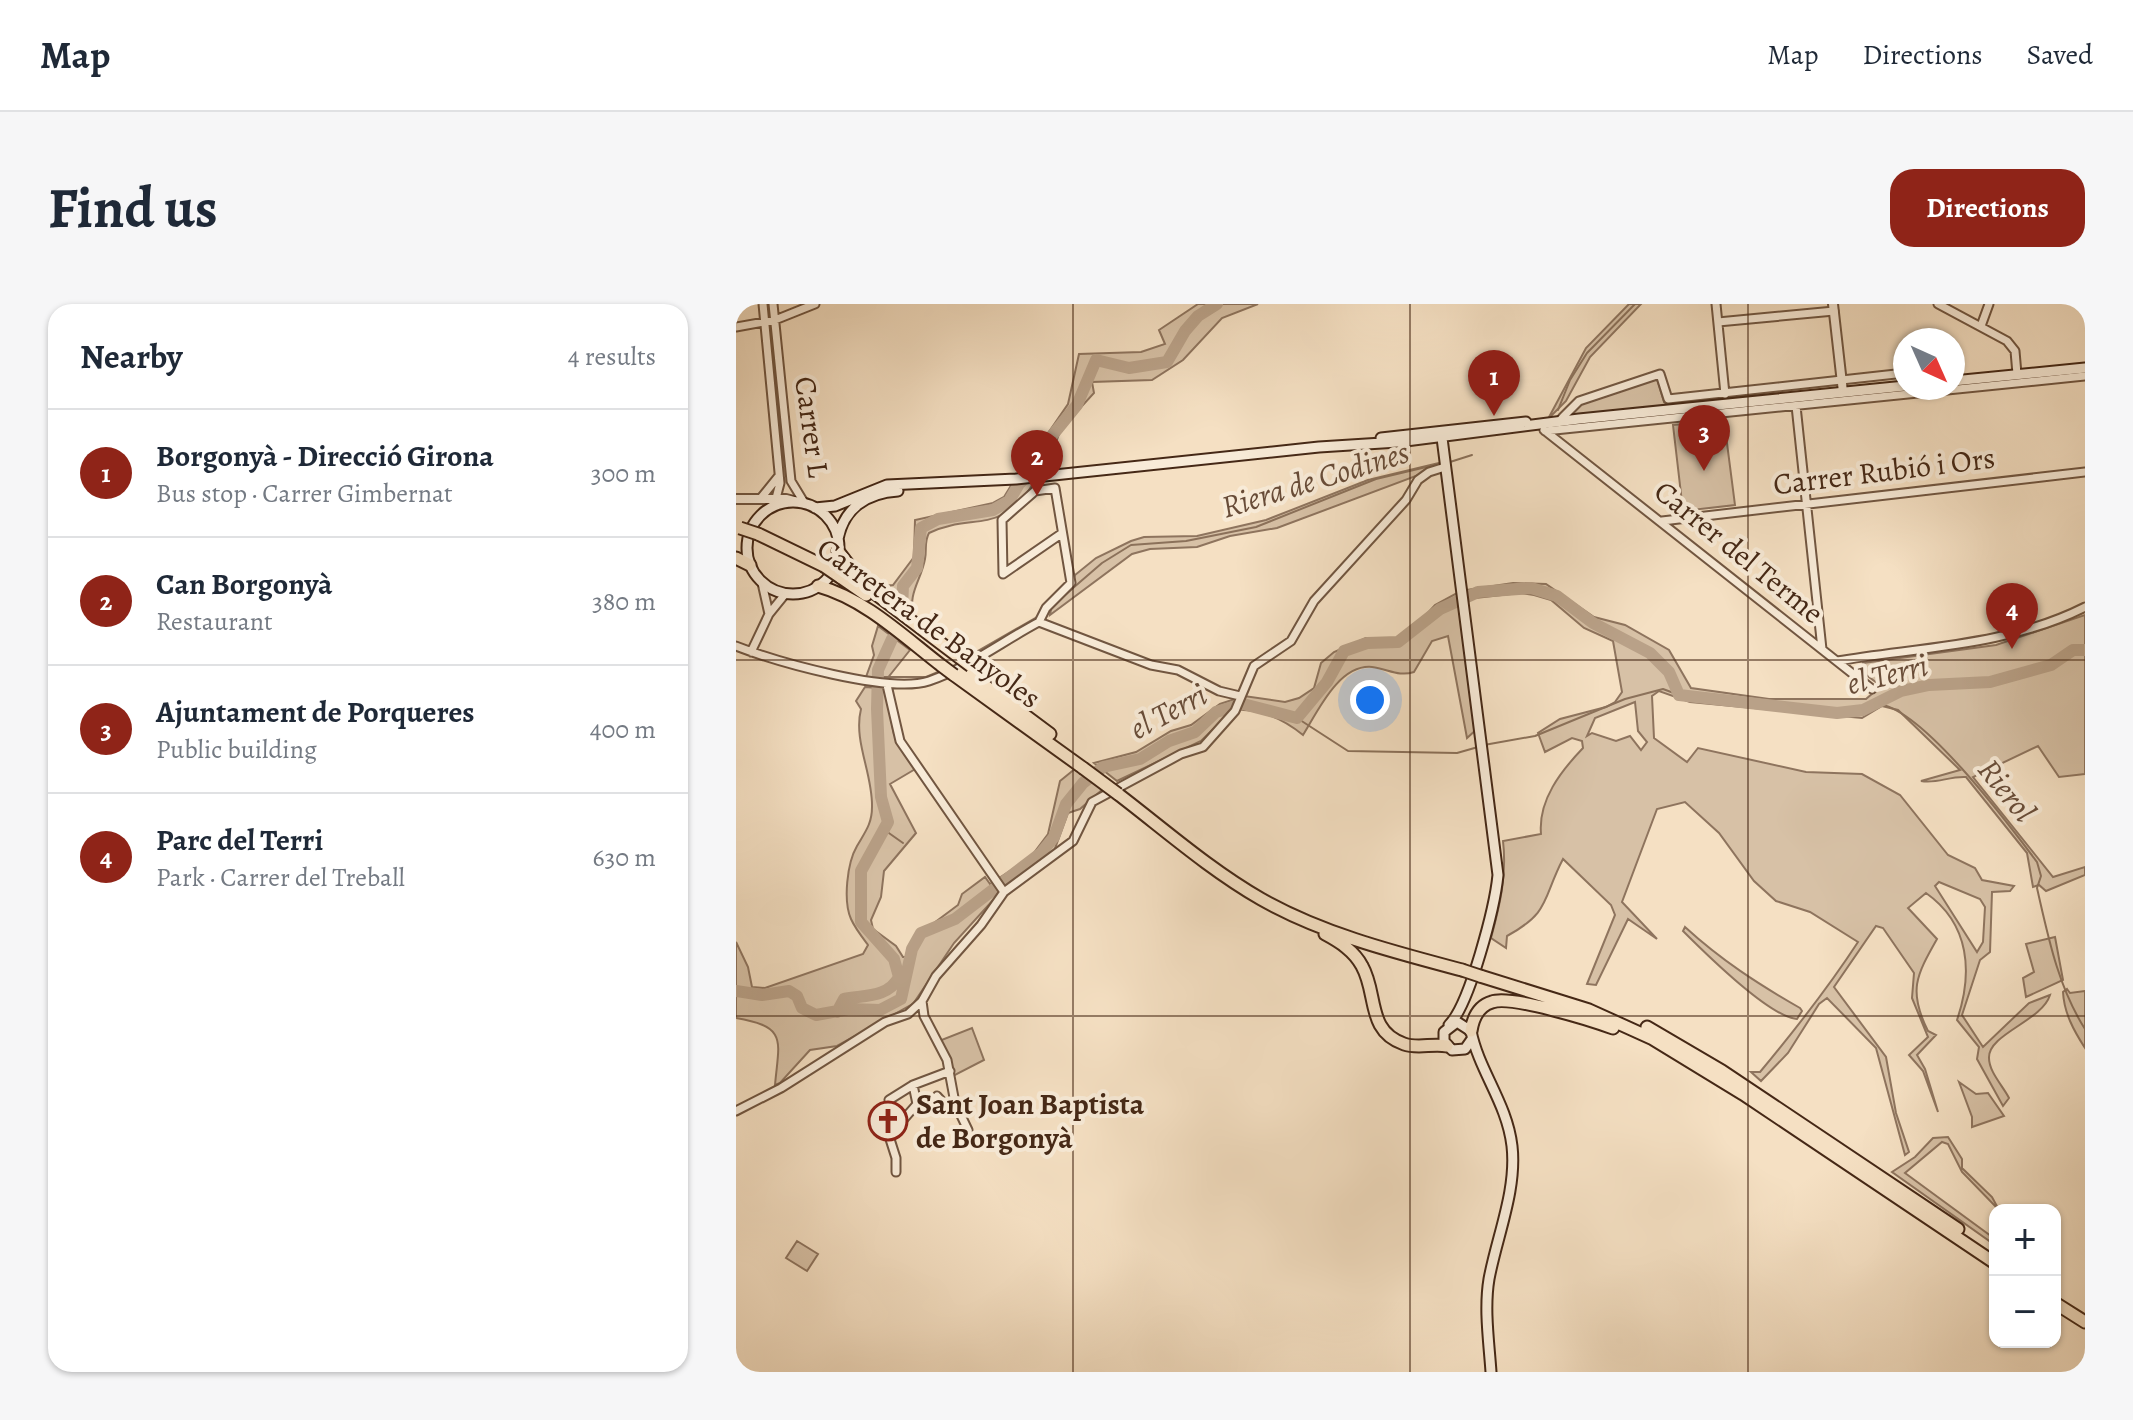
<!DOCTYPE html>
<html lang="en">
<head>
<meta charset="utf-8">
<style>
  :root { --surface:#fff; --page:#f6f6f7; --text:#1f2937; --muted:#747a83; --line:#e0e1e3; --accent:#8f2418 }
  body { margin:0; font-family:Alegreya,serif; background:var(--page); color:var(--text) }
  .controls { position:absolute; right:24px; bottom:24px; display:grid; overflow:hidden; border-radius:16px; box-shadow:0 2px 6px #0004 }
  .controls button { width:72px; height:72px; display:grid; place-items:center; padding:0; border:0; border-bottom:2px solid var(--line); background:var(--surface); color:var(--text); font:40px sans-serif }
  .compass { position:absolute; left:1157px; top:24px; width:72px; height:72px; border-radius:50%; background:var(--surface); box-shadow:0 2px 6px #0004; rotate:135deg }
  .you { position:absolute; left:634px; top:396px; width:28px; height:28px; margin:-20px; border:6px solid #fff; border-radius:50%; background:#1a73e8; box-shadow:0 0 0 12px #1a73e833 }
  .badge { display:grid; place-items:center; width:52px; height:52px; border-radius:50%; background:var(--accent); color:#fff; font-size:26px; font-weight:700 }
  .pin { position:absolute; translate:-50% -66px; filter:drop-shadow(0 2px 4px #0008) }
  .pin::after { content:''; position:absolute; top:42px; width:28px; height:24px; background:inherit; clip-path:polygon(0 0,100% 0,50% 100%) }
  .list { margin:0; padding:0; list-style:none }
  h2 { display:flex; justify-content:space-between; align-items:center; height:104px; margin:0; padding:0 32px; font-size:34px }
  h2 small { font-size:26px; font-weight:400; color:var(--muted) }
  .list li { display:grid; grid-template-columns:52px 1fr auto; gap:24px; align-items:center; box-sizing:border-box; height:128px; padding:0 32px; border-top:2px solid var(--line) }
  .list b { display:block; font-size:30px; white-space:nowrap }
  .list p { margin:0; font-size:26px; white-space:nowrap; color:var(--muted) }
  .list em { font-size:26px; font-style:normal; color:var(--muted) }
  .map { position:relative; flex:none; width:1349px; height:1068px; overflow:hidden; border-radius:24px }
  header { display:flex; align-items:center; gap:48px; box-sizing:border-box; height:112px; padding:0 40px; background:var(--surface); border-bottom:2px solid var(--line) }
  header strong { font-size:38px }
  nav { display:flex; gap:44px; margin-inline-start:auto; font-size:28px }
  .intro { display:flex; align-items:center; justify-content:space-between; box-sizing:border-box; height:192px; padding:0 48px }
  h1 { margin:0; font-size:56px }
  .button { padding:20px 36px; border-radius:24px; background:var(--accent); color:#fff; font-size:28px; font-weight:700 }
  main { display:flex; gap:48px; padding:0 48px }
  aside { flex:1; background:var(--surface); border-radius:24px; box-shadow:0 2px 6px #0004 }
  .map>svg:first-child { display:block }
</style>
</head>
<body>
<header>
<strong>Map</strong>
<nav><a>Map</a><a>Directions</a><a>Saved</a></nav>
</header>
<div class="intro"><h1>Find us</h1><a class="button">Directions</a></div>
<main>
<aside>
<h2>Nearby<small>4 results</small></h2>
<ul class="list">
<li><span class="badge">1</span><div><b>Borgonyà - Direcció Girona</b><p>Bus stop · Carrer Gimbernat</p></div><em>300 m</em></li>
<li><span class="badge">2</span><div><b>Can Borgonyà</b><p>Restaurant</p></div><em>380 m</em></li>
<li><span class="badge">3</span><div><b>Ajuntament de Porqueres</b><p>Public building</p></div><em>400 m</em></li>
<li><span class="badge">4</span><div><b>Parc del Terri</b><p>Park · Carrer del Treball</p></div><em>630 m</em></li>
</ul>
</aside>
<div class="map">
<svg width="1349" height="1068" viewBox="0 0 1349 1068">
  <rect width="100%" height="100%" fill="#f5e0c3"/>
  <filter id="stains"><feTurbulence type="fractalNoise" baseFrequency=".0025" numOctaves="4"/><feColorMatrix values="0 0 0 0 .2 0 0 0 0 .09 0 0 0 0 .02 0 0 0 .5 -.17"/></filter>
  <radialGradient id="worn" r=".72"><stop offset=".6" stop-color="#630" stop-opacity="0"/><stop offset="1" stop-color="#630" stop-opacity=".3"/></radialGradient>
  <path fill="#d7c1a6" stroke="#8e745e" stroke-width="2" fill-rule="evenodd" d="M 462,0 L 522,0 L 486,14 L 447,56 L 416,76 L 356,78 L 358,89 L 325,125 L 309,167 L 284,170 L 332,100 L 343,50 L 405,48 L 429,40 L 423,26 Z
    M 893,0 L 905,0 L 854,53 L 830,97 L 812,115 L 850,44 Z
    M 921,75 L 928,98 L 977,93 L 977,97 L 834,111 C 845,92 899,82 921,75 Z
    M 988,116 L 999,201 L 947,207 L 937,121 Z
    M 703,159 L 704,163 L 541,224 L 494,232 L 461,243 L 414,245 L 396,250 L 314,311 L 316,299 L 336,279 L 339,271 L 360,254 L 395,237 L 408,233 L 461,232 L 530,216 L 632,176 Z
    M 298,178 C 266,233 236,208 193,229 C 188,238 191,245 189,255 C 185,277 171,290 178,313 L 147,290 L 147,282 L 157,281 L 178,253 L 179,216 L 257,199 L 268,193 L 276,180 Z
    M 777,279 L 810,280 L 858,313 L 889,321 L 933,346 L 955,384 L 1033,395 L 1130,395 L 1145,382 L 1125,367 L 1127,359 L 1260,341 L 1349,311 L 1349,470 L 1323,473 L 1302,442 L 1237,473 L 1317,573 L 1349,563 L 1349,571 L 1310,587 L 1303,581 L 1297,583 L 1291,549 L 1230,473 C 1213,472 1201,480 1185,477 L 1224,466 L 1162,406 L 1146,402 L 1126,414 L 954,398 L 923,387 L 916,392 L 918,434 L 951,458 L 962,444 L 1070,468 L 1126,470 L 1164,491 L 1212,551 L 1239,564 L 1246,576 L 1278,582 L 1274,587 L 1256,588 L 1254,648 L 1244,656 L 1226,711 L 1247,743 L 1293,699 L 1314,691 C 1306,717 1252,730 1253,754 C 1253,768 1267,782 1273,794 L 1267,802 L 1241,755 L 1243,743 L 1221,716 C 1237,669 1234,620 1190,589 L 1172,604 L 1201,635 C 1180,672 1172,687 1192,727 L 1200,731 L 1181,751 L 1189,765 L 1202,808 L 1187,767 L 1173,751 L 1192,733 L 1176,694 L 1178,669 L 1147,624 L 1140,622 L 1098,683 L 1150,753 L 1160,809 L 1173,848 L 1169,851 L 1140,744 L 1091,694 L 1083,700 L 1052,749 L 1025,777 L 1015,768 L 1024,768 C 1059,726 1092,684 1122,638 L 1074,608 L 1040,597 L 1018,577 L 983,529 L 949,498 L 921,505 L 886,598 L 921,635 L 892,615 L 860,681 L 851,680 L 879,611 L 875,601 L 827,555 C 806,595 815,608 771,632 L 770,644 L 755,634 C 764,601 771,571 767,537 L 805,530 C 802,496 825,467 847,444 L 846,437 L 836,434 L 809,448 L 802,429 L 824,415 L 870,403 L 879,398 L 886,388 L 877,337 L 848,324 L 815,296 L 798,291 L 784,289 L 731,295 L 730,286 ZM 899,398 L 902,427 L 911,438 L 905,446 L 894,432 L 880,437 L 856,429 L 851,432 L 859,414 ZM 1203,578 L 1244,595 L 1249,603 L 1247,638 L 1241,648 L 1199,582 Z
    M 721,289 L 742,424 L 731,434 L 712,332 L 696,337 L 678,368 C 663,373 652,365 636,363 C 603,360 582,407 567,431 C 546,414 524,404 497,406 L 465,437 L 381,477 L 358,459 L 400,448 L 435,427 L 455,421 L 484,400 L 508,392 L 549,398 L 563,394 L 578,384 L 585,359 L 598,348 L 630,334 L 660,334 L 678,324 L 699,301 Z
    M 142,322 L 174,346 L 150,376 L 130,373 L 138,351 L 136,342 Z
    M 129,383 L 142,384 L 150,390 L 158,430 L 181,464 L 154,480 L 180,529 L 148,567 L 145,593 L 135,616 L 137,625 L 160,642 L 167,653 L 172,653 L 186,628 L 222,601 L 226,590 L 249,573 L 254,580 L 294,554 L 312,530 L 324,477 L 340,464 L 367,485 L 344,505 L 332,509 L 318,547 L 268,584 L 218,639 L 177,700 L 101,742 L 74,746 L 44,779 L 39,781 C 43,736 52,723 0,714 L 0,638 L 12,663 L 16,683 L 29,684 L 127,650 L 132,641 C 126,633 119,624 115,615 C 107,597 111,559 121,542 C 129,528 136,520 136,503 C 137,470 117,437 125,405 L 120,397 Z
    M 949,623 C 985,656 1022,680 1064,704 L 1066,707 L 1061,715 C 1034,713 968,648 947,627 Z
    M 1319,633 L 1327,676 L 1290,693 L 1287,674 L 1298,668 L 1290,640 Z
    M 1331,685 L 1334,689 L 1349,687 L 1349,744 C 1338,727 1328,709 1327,688 Z
    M 236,724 L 248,756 L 217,772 L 216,761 L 203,737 Z
    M 1223,778 L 1240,790 L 1252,789 L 1268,812 L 1236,823 L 1236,813 Z
    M 1212,833 L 1226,855 L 1226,864 L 1256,893 L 1263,906 L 1226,868 L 1212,840 L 1206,838 L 1169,869 L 1259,935 L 1259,941 L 1156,868 L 1179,853 L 1197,834 Z
    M 61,937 L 82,950 L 71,967 L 50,954 Z"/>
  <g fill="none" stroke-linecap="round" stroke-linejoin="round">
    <path stroke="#8b715a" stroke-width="2" d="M 822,106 L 834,76 L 851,49 L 899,0
      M 714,158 L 736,151
      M 322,297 L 366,259 L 395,241 L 450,237 L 520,223 L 640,175 L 707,159
      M 233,352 L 301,313
      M 142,373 L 190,373 L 202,368
      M 1141,400 C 1185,402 1274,522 1301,558 L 1305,572 L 1301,584 C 1312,632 1322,683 1349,725
      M 561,414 L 612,447 L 721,449 L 742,443
      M 748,441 L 799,432 L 889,395 L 927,385 L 943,391
      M 150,527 L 167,539
      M 230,606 L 234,608"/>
    <path stroke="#b9a188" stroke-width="12" d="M 166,303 L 167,282 L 181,264 L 185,224 L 202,215 L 257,206 L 273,197 L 283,180 L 310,154 L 315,133 L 341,101 L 360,56 L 393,64 L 431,58 L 449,27 L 462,12 L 481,0
      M 0,687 L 26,691 L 53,687 L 61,692 L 66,704 L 80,711 L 113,705 L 144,706 L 165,695 L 176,645 L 185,629 L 219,615 L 305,549 L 318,533 L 330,500 L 347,479 L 367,463 L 404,455 L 433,437 L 459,428 L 480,408 L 507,400 L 561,414 L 591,378 L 608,347 L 631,339 L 662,338 L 704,305 L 742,288 L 795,284 L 821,292 L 857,319 L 914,349 L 933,368 L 943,391 L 1101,409 L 1127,406 L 1165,387 L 1193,381 L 1254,378 L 1315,361 L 1337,346 L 1349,346
      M 101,708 L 108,695 C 128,691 152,694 163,673 L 158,655 L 125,618 L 125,567 L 152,518 L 145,493 L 141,405 L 142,366 L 156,335"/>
    <g stroke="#715641" stroke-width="11">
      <path id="minor" d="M 27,0 L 44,179 L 38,202
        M 37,0 L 55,177 L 69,200
        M 980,0 L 989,90
        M 1202,0 L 1271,37 L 1279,47 L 1281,70
        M 982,18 L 1098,7
        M 1245,22 L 1253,0
        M 0,23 L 39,16 L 79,0
        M 1217,64 L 1220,77
        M 1060,102 L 1086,345
        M 826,114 L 843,97 L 924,70 L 932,95 L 1169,69
        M 808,126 L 1136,385
        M 809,127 L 1349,72
        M 25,194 L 42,173
        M 926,217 L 1349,168
        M 26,279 L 33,310
        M 303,318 L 415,361 L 442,366 L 483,387 L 504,392
        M 0,342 C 41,358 153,390 193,377 C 232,364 267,337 303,318 L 310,304 L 335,279 L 319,184 L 299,187 L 266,216 L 267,270 L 325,230
        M 15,348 L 33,310 L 50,289
        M 1101,357 C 1184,343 1272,342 1349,303
        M 151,381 L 164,437 L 268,588
        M 186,697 L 188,712 L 211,756 L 219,799 L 232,826
        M 201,792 L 213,805 L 222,805
        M 153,796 L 177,781
        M 0,807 L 45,784 L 149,718 L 172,710 L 186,697 L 200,672 L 245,621 L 268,588 L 337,537 L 356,498 L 445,450 L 467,443 L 499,407 L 518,362 L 555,337 L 578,297 L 670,196 L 682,176 L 693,168 L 709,163
        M 160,868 L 160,854 L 153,832 L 181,800 L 177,781 L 214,767"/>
    </g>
    <g stroke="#715641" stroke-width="12">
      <path id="tertiary" d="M 1097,0 L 1107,88
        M 0,195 L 50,195 L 62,198"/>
    </g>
    <g stroke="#452816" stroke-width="13">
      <path id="secondary" d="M 1217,77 L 1349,64
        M 645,134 L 790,118
        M 706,134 L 762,571 C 759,602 734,700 713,721
        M11 244a46 46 0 1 1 92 0a46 46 0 1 1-92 0Z
        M 79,204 L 99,202 L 151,181 L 280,175 L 583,143 L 662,138 L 843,115 L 1169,82
        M 102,235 C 108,204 131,189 162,187
        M 736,735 L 729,745 L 716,746 L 708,737 L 708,728 L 721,718 L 735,727 C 743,767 771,799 776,842 C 781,886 761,932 753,975 C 748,1005 753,1038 755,1068"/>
    </g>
    <g stroke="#452816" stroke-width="15">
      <path id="trunk" d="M 22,230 L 88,262
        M 102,247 L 128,281 L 223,353
        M 0,254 L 14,261
        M 104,273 L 130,291
        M 82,282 C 129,295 167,332 206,362
        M 228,366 L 314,430
        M 218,371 L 347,464
        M 382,490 C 429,526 473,565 525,595 C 587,630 658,648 726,666
        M 589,630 C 604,638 618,647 626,662 C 642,690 630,727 668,740 C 682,745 697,739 711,742
        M 744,672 L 853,706 L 917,735 L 1007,790 L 1259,959
        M 911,723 L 986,767 L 1222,925
        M 735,727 C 737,714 742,702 756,698 C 775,691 855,716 877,724
        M 1319,999 L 1349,1018"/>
    </g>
    <use href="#minor" stroke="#f8ebd8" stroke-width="7"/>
    <use href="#tertiary" stroke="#f8ebd8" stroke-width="8"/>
    <use href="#secondary" stroke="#f8ebd8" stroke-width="9"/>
    <use href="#trunk" stroke="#f5e0c3" stroke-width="11"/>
    <g stroke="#452816" stroke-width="15" stroke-linecap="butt">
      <path id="trunk-bridge" d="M 4,224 L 22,230
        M 88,262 L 104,273
        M 223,353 L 235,362
        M 206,362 L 218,371
        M 347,464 L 382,490
        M 726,666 L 744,672"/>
    </g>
    <use href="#trunk-bridge" stroke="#f5e0c3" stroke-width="11"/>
  </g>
  <path fill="none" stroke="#452816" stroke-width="2" stroke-opacity="0.55" d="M 337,0 L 337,1068M 674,0 L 674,1068M 1012,0 L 1012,1068M 0,356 L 1349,356M 0,712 L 1349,712"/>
  <defs>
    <g id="church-ring" transform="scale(2)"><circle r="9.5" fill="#f8ebd8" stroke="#8f2418" stroke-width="1.5"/><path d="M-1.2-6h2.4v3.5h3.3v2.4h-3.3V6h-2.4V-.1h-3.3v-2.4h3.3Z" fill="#8f2418"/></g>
  </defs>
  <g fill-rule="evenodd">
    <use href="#church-ring" x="152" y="817"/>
  </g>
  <g text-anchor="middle" stroke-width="8" stroke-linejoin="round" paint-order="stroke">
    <g font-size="30" fill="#452816" stroke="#f8ebd8">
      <text transform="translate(76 123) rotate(82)" y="10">Carrer L</text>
      <text transform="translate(1148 167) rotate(-7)" y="10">Carrer Rubió i Ors</text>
      <text transform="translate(1003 248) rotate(39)" y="10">Carrer del Terme</text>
      <text transform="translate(193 319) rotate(36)" y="10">Carretera de Banyoles</text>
    </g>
    <g font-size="30" font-weight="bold" fill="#452816" stroke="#f8ebd8" text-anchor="start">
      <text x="180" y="810">Sant Joan Baptista<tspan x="180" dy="34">de Borgonyà</tspan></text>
    </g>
    <g font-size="32" font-style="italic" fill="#684c38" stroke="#f8ebd8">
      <text transform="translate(579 175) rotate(-17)" y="11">Riera de Codines</text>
      <text transform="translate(1151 370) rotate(-14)" y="11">el Terri</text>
      <text transform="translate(432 407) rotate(-28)" y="11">el Terri</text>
      <text transform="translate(1271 486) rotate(51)" y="11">Rierol</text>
    </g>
  </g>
  <rect width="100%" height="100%" filter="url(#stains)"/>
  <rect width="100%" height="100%" fill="url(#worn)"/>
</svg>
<div class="controls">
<button>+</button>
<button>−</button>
</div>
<svg class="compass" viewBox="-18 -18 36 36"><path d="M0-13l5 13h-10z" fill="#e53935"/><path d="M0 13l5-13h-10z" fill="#747a83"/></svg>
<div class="you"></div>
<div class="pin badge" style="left:758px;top:112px">1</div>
<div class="pin badge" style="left:301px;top:192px">2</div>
<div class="pin badge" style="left:968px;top:167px">3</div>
<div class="pin badge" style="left:1276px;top:345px">4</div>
</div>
</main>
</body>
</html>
